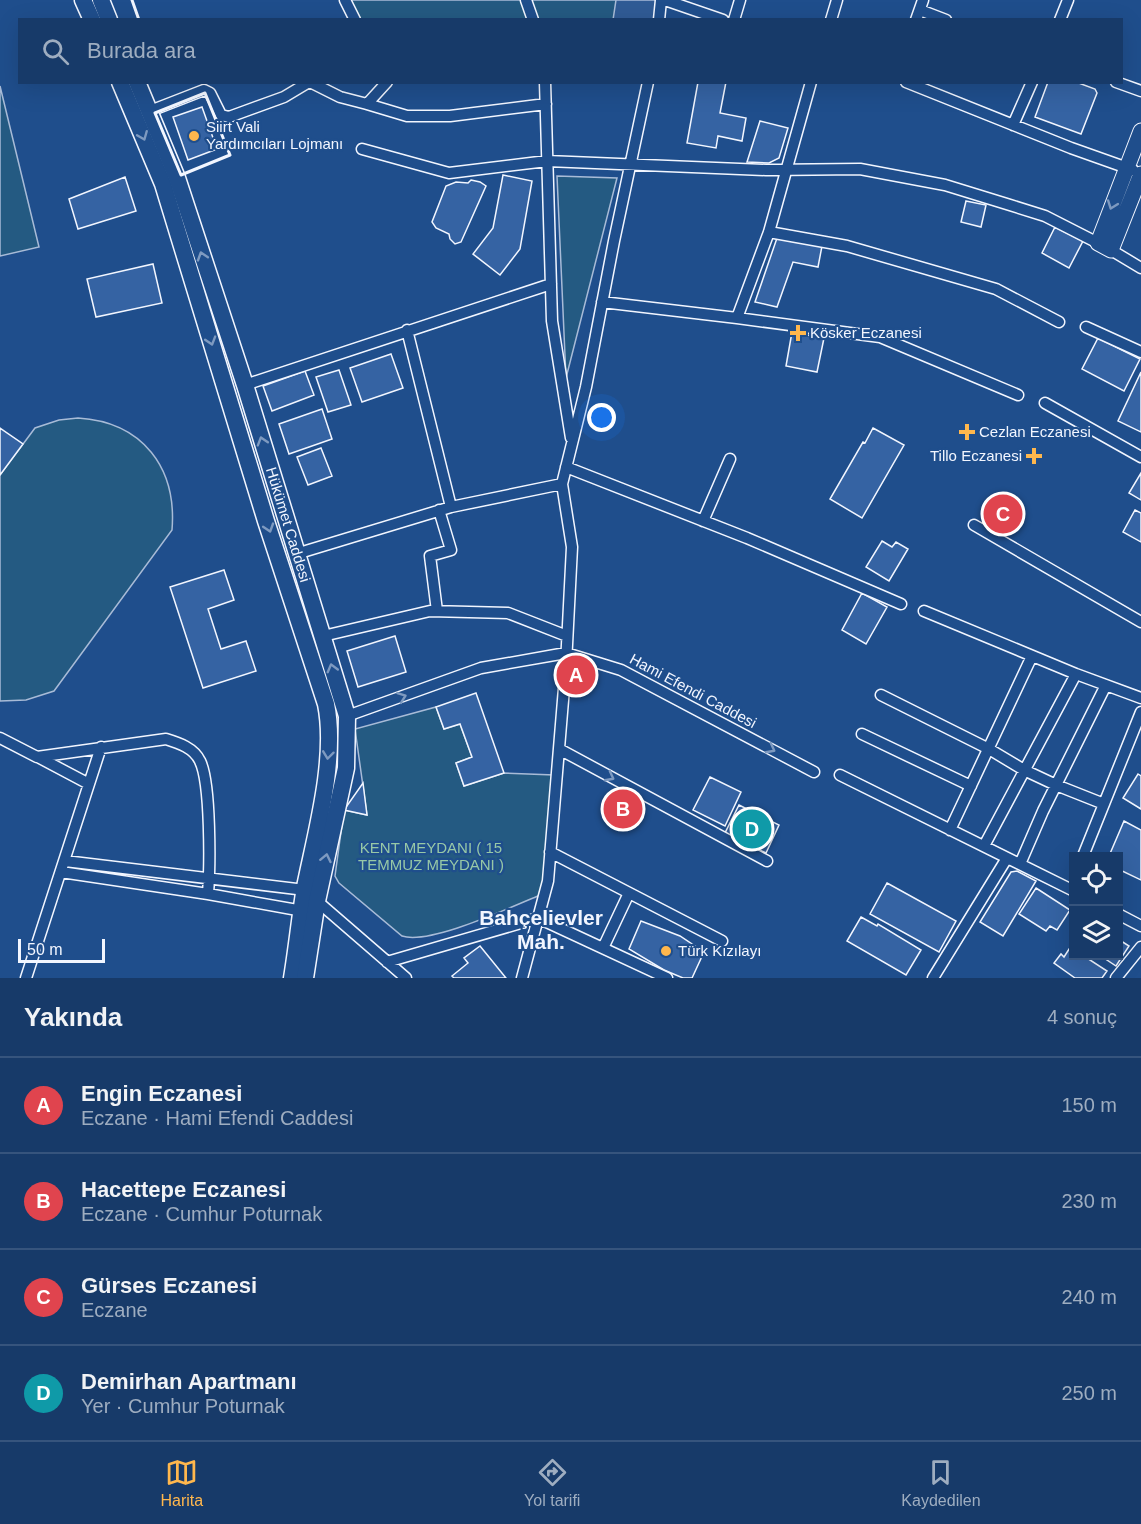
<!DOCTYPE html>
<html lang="tr">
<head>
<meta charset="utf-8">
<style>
  :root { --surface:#173a69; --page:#20416f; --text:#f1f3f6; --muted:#9eadc0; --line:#36547d; --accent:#ffb74d }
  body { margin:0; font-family:Helvetica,sans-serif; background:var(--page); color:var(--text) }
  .controls { position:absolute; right:18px; bottom:18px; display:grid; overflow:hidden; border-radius:0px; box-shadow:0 6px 24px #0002 }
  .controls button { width:54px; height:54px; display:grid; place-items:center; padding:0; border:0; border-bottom:2px solid var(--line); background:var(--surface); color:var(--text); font:30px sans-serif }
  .scale { position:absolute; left:18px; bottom:15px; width:87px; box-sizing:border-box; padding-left:6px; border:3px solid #f2f6ff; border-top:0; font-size:16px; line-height:21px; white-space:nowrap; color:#f2f6ff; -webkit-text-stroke:4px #1f4e8c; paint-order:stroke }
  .you { position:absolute; left:602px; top:418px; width:21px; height:21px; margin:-15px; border:4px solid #fff; border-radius:50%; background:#1a73e8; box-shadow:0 0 0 9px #1a73e833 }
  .badge { display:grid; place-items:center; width:39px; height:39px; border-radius:50%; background:var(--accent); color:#fff; font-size:20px; font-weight:700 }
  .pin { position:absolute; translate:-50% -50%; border:3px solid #fff; box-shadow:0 2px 6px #0006 }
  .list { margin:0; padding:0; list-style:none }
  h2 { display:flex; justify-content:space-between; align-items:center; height:78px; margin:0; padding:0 24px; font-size:26px }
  h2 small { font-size:20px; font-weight:400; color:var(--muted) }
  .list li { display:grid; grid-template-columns:39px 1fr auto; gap:18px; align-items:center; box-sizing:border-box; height:96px; padding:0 24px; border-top:2px solid var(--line) }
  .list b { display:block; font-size:22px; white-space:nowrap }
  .list p { margin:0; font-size:20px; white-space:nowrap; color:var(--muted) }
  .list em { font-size:20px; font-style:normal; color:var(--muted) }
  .icon { flex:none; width:33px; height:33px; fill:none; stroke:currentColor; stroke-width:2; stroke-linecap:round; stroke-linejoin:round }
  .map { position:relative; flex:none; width:1141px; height:978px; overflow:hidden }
  .search { position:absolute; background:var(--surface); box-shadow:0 6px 24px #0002; left:18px; right:18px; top:18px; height:66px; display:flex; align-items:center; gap:15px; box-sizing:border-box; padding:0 21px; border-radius:0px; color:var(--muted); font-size:22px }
  .sheet { height:462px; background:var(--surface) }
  nav { display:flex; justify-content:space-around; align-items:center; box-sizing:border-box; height:84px; border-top:2px solid var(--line); background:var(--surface); font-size:16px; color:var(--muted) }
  nav a { display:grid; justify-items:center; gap:3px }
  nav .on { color:var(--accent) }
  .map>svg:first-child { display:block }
</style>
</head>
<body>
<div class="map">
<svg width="1141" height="978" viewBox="0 0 1141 978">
  <rect width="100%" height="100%" fill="#1f4e8c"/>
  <path fill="#245a82" stroke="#a8bbd7" stroke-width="1.5" d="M 345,0 L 661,0 L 659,20 L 355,19 Z
    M 0,86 L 39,247 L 0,256 Z
    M 557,176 L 617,178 L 566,378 Z
    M 78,418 C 143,422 177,468 172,530 L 54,691 L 26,700 L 0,701 L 0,475 L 35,428 L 59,420 Z
    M 436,707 L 444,729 L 460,724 L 472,757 L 456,763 L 464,786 L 504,773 L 554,775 L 542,893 L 538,896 C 508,908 430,945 402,936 L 339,883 L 335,876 L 344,810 L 367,815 L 355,729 Z"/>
  <path fill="#305b95" stroke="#a8bbd7" stroke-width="1.5" d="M 616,0 L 661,0 L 659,19 L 613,20 Z"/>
  <path fill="#3563a3" stroke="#f2f6ff" stroke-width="1.5" d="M 698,82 L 726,82 L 720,113 L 746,118 L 742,141 L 718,136 L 716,148 L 687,143 Z
    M 1048,82 L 1076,82 L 1095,89 L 1097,93 L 1081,134 L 1035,117 Z
    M 202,107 L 217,149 L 188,160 L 173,117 Z
    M 760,121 L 788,128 L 779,158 L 769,163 L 747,162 Z
    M 503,175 L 532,181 L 520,249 L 500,275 L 473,254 L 493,228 Z
    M 125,177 L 136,211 L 78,229 L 69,199 Z
    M 471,180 L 480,182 L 486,186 L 461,242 L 455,244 L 450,239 L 449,234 L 436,228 L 432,222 L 446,186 L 456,182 L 468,183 Z
    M 966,201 L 986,205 L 981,227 L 961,222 Z
    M 1055,227 L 1083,241 L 1069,268 L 1042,253 Z
    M 777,238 L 822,246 L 818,267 L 793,262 L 777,307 L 755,302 Z
    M 153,264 L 162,303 L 96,317 L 87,279 Z
    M 792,332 L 824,338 L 817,372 L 786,366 Z
    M 1098,338 L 1140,359 L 1124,391 L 1082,369 Z
    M 391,354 L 403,388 L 362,402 L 350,368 Z
    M 339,370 L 351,405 L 328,412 L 316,377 Z
    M 305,371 L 314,395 L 272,411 L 263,386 Z
    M 1141,372 L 1141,432 L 1118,421 Z
    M 322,409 L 332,439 L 289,454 L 279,424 Z
    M 0,428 L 23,444 L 0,475 Z
    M 873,428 L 904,445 L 862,518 L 830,499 L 863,442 L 865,443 Z
    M 321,448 L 332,476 L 308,485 L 297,457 Z
    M 1141,473 L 1141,500 L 1129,493 Z
    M 1135,510 L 1141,513 L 1141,542 L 1123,532 Z
    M 882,541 L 892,547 L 896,542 L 908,549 L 889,581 L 866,567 Z
    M 224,570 L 234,600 L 208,609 L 221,649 L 246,641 L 256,671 L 203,688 L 170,587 Z
    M 862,593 L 887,607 L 866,644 L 842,630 Z
    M 395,636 L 406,672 L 358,687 L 347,651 Z
    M 476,693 L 504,773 L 464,786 L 456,763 L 472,757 L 460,724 L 444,729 L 436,707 Z
    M 1138,774 L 1141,776 L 1141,809 L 1123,798 Z
    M 710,777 L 741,792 L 725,826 L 693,810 Z
    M 363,783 L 367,815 L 344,810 Z
    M 739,805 L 779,825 L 766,853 L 725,833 Z
    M 1124,821 L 1141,830 L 1141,880 L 1118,869 L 1118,856 L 1109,856 Z
    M 1017,871 L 1036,881 L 1003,936 L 980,922 L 1011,872 Z
    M 887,883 L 956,921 L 939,952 L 870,914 Z
    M 1036,888 L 1070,910 L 1057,930 L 1050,926 L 1046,931 L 1019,914 Z
    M 861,917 L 877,926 L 878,924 L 921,950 L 906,975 L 847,941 Z
    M 641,921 L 680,936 L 704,952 L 692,978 L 683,978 L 664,970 L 629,949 Z
    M 1118,939 L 1129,946 L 1116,966 L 1101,956 L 1118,956 Z
    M 480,946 L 506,978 L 454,978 L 452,976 L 468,963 L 464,958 Z
    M 1071,946 L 1074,948 L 1074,956 L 1084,956 L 1107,971 L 1102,978 L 1075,978 L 1054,963 L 1061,954 L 1064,957 Z"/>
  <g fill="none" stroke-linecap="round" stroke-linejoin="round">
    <g stroke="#f2f6ff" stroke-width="13">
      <path id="street" d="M 345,0 L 355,20
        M 526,0 L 533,20
        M 665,0 L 723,20
        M 920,10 L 946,20
        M 659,20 L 661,0
        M 734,20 L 740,0
        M 831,20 L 837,0
        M 916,20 L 923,0
        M 1060,20 L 1068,0
        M 310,82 L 340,97 L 367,104
        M 387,82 L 367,104 L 407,116 L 450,116 L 546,104
        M 545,82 L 552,321 L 571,438
        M 906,82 L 1071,148 L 1133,170
        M 1116,82 L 1141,91
        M 150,111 L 204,90 L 210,93 L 221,115 L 229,117 L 284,97 L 309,82
        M 1013,125 L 1032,82
        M 362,149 L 449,173 L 547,161 L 766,170 L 860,169 L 945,185 L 1010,205 L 1045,216 L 1098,243
        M 769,232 L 847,246 L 996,289 L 1059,322
        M 1111,250 L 1141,268
        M 602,302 L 737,318 L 880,337 L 1018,395
        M 737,318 L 769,232 L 811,82
        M 1086,327 L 1141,352
        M 407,330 L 451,507
        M 245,385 L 551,284
        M 1045,403 L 1141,457
        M 566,467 L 747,538 L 901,604
        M 703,521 L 730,459
        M 974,525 L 1141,622
        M 296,554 L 451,507 L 562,484
        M 437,611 L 430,556 L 451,550 L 439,510
        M 924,611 L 1076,674 L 1141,698
        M 323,636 L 430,611 L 508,613 L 567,636
        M 881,695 L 989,749 L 1024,770 L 1056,785 L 1104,804
        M 347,716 L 481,668 L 566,653 L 621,670 L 814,772
        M 862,734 L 971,786
        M 0,738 L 37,757 L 166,739 C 179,743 194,748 200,761 C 211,783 210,867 208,894
        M 559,749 L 767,861
        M 38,757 L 89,784
        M 840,775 L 1074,891
        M 950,830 L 1032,656
        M 984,846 L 1076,674
        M 550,852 L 722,941
        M 1083,856 L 1141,712
        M 65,861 L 305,890
        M 1020,864 L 1043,811 L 1106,685
        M 61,872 L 208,894 L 303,911
        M 317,901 L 406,978
        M 1118,914 L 1141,926
        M 603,948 L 629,893
        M 387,962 L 538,918 L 667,978
        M 26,978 L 101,747
        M 522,978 L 548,881 L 566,664 L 572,547 L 562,484 L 586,387 L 614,241 L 648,82
        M 933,978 L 1007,858
        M 1116,978 L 1141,947"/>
    </g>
    <g stroke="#f2f6ff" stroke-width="17">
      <path id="secondary" d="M 1141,131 L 1098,243 L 1111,250 L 1141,174"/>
    </g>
    <g stroke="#f2f6ff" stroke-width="19">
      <g id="primary">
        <path d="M 83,0 L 92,20"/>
        <path d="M 101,0 L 109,20"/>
        <path d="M 120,82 L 163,184 L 266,521 L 326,704 C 337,758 316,833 305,887 C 300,917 297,948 292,978"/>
        <path id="s1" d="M 137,82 L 177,178 L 245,385 L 347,716 L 346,768 L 317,901 L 305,978"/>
      </g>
    </g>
    <use href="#street" stroke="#1f4e8c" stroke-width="10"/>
    <use href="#secondary" stroke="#1f4e8c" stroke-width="15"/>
    <use href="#primary" stroke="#1f4e8c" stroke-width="16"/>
    <path stroke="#f2f6ff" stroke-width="3" d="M 132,0 L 139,20
      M 205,93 L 230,155 L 181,175 L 155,113 Z"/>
  </g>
  <defs><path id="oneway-chevron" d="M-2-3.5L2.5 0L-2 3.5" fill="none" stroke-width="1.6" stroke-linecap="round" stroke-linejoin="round" transform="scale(1.5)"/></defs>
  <g stroke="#7e9ac0">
    <use href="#oneway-chevron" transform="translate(143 136) rotate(68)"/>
    <use href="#oneway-chevron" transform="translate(1112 205) rotate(110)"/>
    <use href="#oneway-chevron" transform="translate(202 256) rotate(-108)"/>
    <use href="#oneway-chevron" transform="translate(211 341) rotate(73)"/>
    <use href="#oneway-chevron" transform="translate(262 441) rotate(-107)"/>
    <use href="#oneway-chevron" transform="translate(269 528) rotate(72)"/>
    <use href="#oneway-chevron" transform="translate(332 668) rotate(-105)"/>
    <use href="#oneway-chevron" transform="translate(402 697) rotate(-20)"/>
    <use href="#oneway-chevron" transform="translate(771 749) rotate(28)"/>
    <use href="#oneway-chevron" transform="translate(328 755) rotate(97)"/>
    <use href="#oneway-chevron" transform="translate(610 777) rotate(28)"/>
    <use href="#oneway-chevron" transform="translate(326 858) rotate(-78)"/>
  </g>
  <g fill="#ffb74d" stroke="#1f4e8c" stroke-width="2">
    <circle cx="194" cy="136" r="6"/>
    <path d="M795 324h6v6h6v6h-6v6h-6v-6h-6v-6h6z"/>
    <path d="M964 423h6v6h6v6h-6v6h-6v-6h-6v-6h6z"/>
    <path d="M1031 447h6v6h6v6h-6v6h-6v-6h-6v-6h6z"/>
    <circle cx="666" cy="951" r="6"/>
  </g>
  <g text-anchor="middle" stroke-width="4.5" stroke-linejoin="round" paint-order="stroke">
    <g font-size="15" fill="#f2f6ff" stroke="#1f4e8c" text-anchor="start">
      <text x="206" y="132">Siirt Vali<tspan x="206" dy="17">Yardımcıları Lojmanı</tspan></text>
      <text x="810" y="338">Kösker Eczanesi</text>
      <text x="979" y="437">Cezlan Eczanesi</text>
      <text x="1022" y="461" text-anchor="end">Tillo Eczanesi</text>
      <text x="678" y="956">Türk Kızılayı</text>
    </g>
    <g font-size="15" fill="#f2f6ff" stroke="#1f4e8c">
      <text dy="5" stroke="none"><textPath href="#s1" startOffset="468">Hükümet Caddesi</textPath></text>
      <text transform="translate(693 691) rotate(28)" y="5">Hami Efendi Caddesi</text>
    </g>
    <g font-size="15" fill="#97c8a6" stroke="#1f4e8c">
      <text x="431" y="853">KENT MEYDANI ( 15<tspan x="431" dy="17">TEMMUZ MEYDANI )</tspan></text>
    </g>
    <g font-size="21" font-weight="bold" fill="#f2f6ff" stroke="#1f4e8c">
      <text x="541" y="925">Bahçelievler<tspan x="541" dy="24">Mah.</tspan></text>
    </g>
  </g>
</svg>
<div class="controls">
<button><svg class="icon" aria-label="locate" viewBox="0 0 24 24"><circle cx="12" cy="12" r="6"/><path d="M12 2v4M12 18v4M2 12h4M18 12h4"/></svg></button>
<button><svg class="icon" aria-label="layers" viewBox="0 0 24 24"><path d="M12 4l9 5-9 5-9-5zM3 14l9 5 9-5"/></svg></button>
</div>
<div class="scale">50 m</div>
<div class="you"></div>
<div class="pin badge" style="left:576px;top:675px;background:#e0444e">A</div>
<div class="pin badge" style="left:623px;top:809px;background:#e0444e">B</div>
<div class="pin badge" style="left:1003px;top:514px;background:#e0444e">C</div>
<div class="pin badge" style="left:752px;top:829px;background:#0f9aa8">D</div>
<div class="search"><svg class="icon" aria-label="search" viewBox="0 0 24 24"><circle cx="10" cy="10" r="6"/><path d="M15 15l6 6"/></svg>Burada ara</div>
</div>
<section class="sheet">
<h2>Yakında<small>4 sonuç</small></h2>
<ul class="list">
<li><span class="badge" style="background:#e0444e">A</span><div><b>Engin Eczanesi</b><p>Eczane · Hami Efendi Caddesi</p></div><em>150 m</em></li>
<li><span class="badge" style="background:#e0444e">B</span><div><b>Hacettepe Eczanesi</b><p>Eczane · Cumhur Poturnak</p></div><em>230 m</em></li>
<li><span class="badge" style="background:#e0444e">C</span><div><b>Gürses Eczanesi</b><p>Eczane</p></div><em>240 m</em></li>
<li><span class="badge" style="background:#0f9aa8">D</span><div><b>Demirhan Apartmanı</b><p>Yer · Cumhur Poturnak</p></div><em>250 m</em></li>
</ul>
</section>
<nav>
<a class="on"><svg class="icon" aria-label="map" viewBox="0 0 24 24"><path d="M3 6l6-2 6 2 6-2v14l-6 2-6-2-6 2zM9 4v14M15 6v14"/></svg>Harita</a>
<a><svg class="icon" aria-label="directions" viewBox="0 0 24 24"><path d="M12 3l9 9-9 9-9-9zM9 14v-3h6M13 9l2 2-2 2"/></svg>Yol tarifi</a>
<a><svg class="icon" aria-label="saved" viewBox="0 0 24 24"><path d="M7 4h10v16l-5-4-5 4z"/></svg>Kaydedilen</a>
</nav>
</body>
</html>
